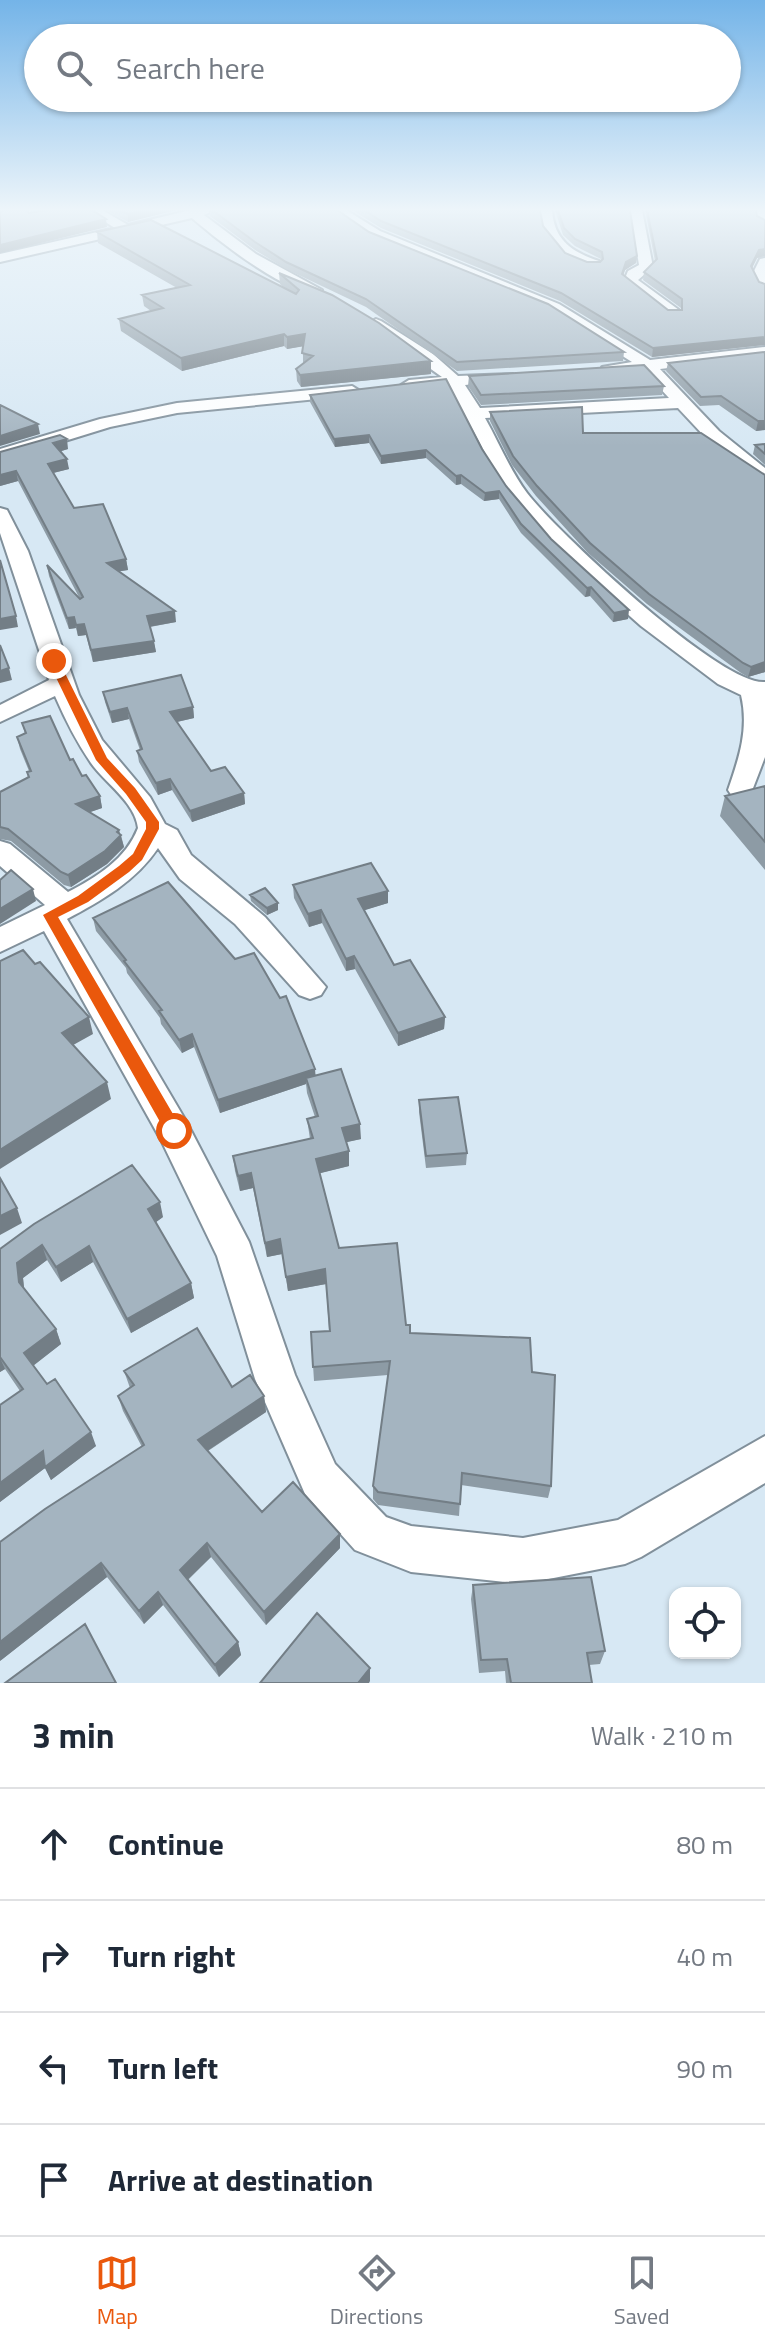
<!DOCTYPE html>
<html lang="en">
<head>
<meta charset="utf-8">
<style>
  :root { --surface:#fff; --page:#f6f6f7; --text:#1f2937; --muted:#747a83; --line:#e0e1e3; --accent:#ea580c }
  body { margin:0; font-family:"Titillium Web",sans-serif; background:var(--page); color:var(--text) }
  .controls { position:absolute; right:24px; bottom:24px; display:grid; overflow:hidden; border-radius:16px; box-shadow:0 2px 6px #0004 }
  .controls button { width:72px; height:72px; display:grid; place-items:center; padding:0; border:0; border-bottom:2px solid var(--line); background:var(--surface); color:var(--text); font:40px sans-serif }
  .stop { position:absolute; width:24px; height:24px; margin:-18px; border:6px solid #ea580c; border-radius:50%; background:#fff }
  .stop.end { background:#ea580c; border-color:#fff; box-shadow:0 2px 8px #0008 }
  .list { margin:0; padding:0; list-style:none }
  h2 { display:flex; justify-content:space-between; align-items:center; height:104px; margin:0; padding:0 32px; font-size:34px }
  h2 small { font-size:26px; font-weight:400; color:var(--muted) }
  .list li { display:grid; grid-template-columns:52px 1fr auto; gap:24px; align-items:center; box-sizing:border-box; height:112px; padding:0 32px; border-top:2px solid var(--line) }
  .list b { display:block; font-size:30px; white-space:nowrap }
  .list em { font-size:26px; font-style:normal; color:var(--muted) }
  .icon { flex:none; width:44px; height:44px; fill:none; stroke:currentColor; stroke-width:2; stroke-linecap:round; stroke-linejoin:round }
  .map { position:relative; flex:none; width:765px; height:1683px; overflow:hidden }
  .search { position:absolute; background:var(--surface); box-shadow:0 2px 6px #0004; left:24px; right:24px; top:24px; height:88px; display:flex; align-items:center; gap:20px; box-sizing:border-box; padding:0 28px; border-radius:44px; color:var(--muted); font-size:30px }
  .sheet { height:552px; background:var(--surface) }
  nav { display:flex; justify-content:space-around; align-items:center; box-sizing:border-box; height:112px; border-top:2px solid var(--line); background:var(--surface); font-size:22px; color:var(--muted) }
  nav a { display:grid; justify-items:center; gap:4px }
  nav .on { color:var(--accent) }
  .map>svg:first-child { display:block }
</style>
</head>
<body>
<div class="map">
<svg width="765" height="1683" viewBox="0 0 765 1683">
  <rect width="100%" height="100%" fill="#d7e8f4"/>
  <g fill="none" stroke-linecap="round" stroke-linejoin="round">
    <g stroke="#81909b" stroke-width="4">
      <path id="minor" d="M 86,210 L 102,210 L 128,225 L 191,210 L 215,210 L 204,215 L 256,254 L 322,290 L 320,293 C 290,298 215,238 192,218 L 0,262 L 0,254 L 115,228 Z
        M 331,210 L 346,210 L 380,231 L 559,304 L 650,360 L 765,347 L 765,357 L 660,369 L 719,431 L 765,468 L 765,483 L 758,481 L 707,439 L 678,408 L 485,418 C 499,443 510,470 527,493 C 557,532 721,686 765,682 L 765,757 L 750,796 L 741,799 L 732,796 L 728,790 C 739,758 749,729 741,695 L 718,684 L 641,626 L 551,546 L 501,483 L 450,387 L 409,390 L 401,385 L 409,380 L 442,377 L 368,324 L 376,319 L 381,321 L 433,354 L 458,376 L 513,374 L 515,377 L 513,380 L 465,385 L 480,408 L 669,398 L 644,371 L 602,373 L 602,367 L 632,362 L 549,310 L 370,237 Z
        M 540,210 L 552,210 C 554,240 572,252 599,261 L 599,267 C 566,271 541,240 540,210 Z
        M 630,210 L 642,210 L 653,267 L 638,280 L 679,310 L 679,316 L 669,316 L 624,281 L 628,271 L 639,265 Z
        M 756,210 L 765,210 L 765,227 L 759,223 Z
        M 765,258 L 765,289 L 760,288 L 752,275 L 760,259 Z
        M 352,386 L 360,391 L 358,395 L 177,413 L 110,427 L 0,461 L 0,449 L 100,419 L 177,403 Z
        M 0,508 L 7,510 L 28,551 L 79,695 L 102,740 L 150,797 L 165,824 L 177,830 L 191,855 L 265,917 L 326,987 L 321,995 L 310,999 L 299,995 L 235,924 L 180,879 L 158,848 C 136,881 101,901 67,919 L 186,1121 L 249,1242 L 295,1375 L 335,1464 L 386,1517 L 411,1526 L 523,1538 L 618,1520 L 765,1436 L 765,1483 L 641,1557 L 625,1564 L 523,1584 L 411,1572 L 355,1550 L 305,1494 L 255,1379 L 217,1256 L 161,1140 L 44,931 L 0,952 L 0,927 L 45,905 L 0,866 L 0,841 L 10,844 L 68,892 C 97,877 126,859 138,828 C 135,802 105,783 91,763 C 76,741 65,719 55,696 L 0,722 L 0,705 L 49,680 L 0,533 Z"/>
    </g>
    <use href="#minor" fill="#fff" fill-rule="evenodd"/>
  </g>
  <path fill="#8d9ba5" d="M 106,210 L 176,210 L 128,222 Z
    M 209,210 L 337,210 L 369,232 L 624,352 L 623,361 L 457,371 L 366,307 L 286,269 L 255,250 L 210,216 Z
    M 352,210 L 540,210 L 543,226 L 565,253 L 587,262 L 600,262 L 601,259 L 575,246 L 563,235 L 555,210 L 630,210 L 636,263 L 625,270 L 623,275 L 668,310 L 681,310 L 681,308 L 643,280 L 644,272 L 655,261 L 645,210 L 756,210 L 757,216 L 765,220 L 765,256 L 757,258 L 752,268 L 759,282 L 765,284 L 765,345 L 652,357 L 560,301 L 381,228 Z
    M 97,232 L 283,287 L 280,284 L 279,273 L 431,374 L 301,387 L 297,381 L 296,369 L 303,364 L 303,346 L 287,349 L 284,346 L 182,371 L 121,331 L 119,319 L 151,311 L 144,306 L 142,295 L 177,288 L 98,243 Z
    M 765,352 L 765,430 L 756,431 L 719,405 L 700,406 L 666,371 L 668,363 Z
    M 469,376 L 664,386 L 662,395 L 481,405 L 468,386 Z
    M 310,395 L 482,449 L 506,486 L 551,539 L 628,619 L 613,622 L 590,596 L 585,597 L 521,533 L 499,499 L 484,501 L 461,484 L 456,485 L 426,458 L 381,464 L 369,443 L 335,447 L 310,402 Z
    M 490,412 L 765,475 L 765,672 L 748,677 L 741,673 L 647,604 L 588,553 L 536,496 L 512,465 L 490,421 Z
    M 765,444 L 765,465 L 753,454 L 755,445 Z
    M 68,449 L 61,451 L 69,469 L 53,473 L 74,508 L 126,559 L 128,570 L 119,571 L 176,622 L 150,627 L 156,652 L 93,662 L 86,635 L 78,636 L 76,628 L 69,629 L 49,576 L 47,565 L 80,599 L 18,481 L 0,486 L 0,452 Z
    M 103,692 L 193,707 L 194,718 L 177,722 L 211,771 L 244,793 L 245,804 L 192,822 L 172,790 L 158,795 L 139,762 L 137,751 L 140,750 L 129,719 L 112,723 L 105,702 Z
    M 22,723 L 70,760 L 82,776 L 100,796 L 102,808 L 90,812 L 121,835 L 124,847 L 107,864 L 71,887 L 64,885 L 11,841 L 0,839 L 0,792 L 28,778 L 27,772 L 29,771 L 20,749 L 17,737 L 25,734 Z
    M 765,786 L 765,870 L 720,816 L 725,796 Z
    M 293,885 L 388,903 L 364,910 L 394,965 L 445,1017 L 444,1029 L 398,1046 L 355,969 L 346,971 L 322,923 L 309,927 L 294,898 Z
    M 250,895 L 278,910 L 267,915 L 251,901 Z
    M 93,918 L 316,1075 L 361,1139 L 346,1142 L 349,1166 L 320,1173 L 339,1248 L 406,1325 L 410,1333 L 532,1372 L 551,1486 L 548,1498 L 461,1485 L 459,1516 L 378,1505 L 373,1499 L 373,1486 L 388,1375 L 314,1381 L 311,1332 L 329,1331 L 326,1284 L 288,1291 L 282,1254 L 267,1257 L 253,1188 L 240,1191 L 235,1171 L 233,1156 L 310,1139 L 307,1119 L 315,1117 L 307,1093 L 306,1084 L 220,1113 L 194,1047 L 182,1053 L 161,1024 L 160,1018 L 127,973 L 126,968 L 96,931 Z
    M 419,1100 L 467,1153 L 466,1165 L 426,1168 L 419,1112 Z
    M 163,1217 L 156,1222 L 191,1283 L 194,1298 L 131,1333 L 93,1262 L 61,1282 L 47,1260 L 23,1278 L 24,1288 L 56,1329 L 61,1344 L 33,1366 L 96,1446 L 51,1480 L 45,1468 L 0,1502 L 0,1405 L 20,1391 L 5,1369 L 0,1372 L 0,1249 Z
    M 124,1371 L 232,1387 L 264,1396 L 266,1412 L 208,1451 L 262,1512 L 340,1534 L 340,1548 L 266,1625 L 211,1557 L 188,1580 L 238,1642 L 241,1655 L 219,1677 L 163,1605 L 144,1624 L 107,1577 L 0,1661 L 142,1447 L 123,1411 L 118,1396 L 130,1388 Z
    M 473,1585 L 605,1651 L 600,1664 L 589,1665 L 592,1683 L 506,1683 L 505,1671 L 479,1673 L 471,1599 Z"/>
  <path fill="#737e86" d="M 145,210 L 176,210 L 128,222 L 128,214 Z
    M 106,219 L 107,227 L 0,253 L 0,245 Z
    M 765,249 L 765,256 L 757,258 L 749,274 L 751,266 L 759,250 Z
    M 637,256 L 636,263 L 625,270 L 621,282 L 622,274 L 626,262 Z
    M 284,334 L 284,346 L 182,371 L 181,358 Z
    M 305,334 L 305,346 L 287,349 L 287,337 Z
    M 765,337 L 765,345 L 652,357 L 653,348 Z
    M 431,361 L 431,374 L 301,387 L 300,375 Z
    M 758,421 L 765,421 L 765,430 L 756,431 Z
    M 38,424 L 40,434 L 0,446 L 0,436 Z
    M 369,435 L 369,443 L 335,447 L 334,439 Z
    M 67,439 L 68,449 L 55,453 L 53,443 Z
    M 426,450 L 426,458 L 381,464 L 381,456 Z
    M 67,459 L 69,469 L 49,474 L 48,464 Z
    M 16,471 L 18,481 L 0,486 L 0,475 Z
    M 461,475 L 461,484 L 456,485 L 456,476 Z
    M 499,491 L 499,499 L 484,501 L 485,493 Z
    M 126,559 L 128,570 L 109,573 L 107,563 Z
    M 591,587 L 590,596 L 585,597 L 587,588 Z
    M 629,610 L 628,619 L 613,622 L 614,613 Z
    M 175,611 L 176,622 L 148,627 L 147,616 Z
    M 16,616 L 18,627 L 0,630 L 0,619 Z
    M 74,617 L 76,628 L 69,629 L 67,618 Z
    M 84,624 L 86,635 L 78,636 L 76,625 Z
    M 154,641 L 156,652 L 93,662 L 91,650 Z
    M 765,662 L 765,672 L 748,677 L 751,667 Z
    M 9,668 L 12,680 L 0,683 L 0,671 Z
    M 193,707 L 194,718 L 172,723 L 170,712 Z
    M 127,708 L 129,719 L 112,723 L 110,712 Z
    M 170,779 L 172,790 L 158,795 L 156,783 Z
    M 244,793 L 245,804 L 192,822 L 190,811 Z
    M 100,796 L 102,808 L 79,816 L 76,804 Z
    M 119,830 L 124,847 L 107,864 L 71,887 L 68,875 Z
    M 33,889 L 36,901 L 0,924 L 0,909 Z
    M 388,891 L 388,903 L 359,912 L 358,899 Z
    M 278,903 L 278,910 L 267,915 L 267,908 Z
    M 321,910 L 322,923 L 309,927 L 308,914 Z
    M 354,956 L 355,969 L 346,971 L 346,959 Z
    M 89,1017 L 93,1034 L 66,1049 L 62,1033 Z
    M 445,1017 L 444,1029 L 398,1046 L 398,1033 Z
    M 192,1034 L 194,1047 L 182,1053 L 179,1040 Z
    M 315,1069 L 316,1081 L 306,1078 L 306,1084 L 220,1113 L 218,1100 Z
    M 107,1082 L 111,1099 L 0,1169 L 0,1150 Z
    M 360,1124 L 361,1139 L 343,1143 L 342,1128 Z
    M 349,1151 L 349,1166 L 317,1174 L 316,1159 Z
    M 251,1173 L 253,1188 L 240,1191 L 238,1176 Z
    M 160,1202 L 163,1217 L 152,1225 L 148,1209 Z
    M 17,1208 L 22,1223 L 0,1235 L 0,1216 Z
    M 280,1239 L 282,1254 L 267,1257 L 265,1243 Z
    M 42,1245 L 47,1260 L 23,1278 L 25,1297 L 19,1282 L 17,1263 Z
    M 89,1246 L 93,1262 L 61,1282 L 56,1267 Z
    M 325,1269 L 326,1284 L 288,1291 L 286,1277 Z
    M 191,1283 L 194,1298 L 131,1333 L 127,1319 Z
    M 56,1329 L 61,1344 L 30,1368 L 24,1353 Z
    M 0,1358 L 5,1369 L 0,1372 Z
    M 264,1396 L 266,1412 L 201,1455 L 198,1440 Z
    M 91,1432 L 96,1446 L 51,1480 L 45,1468 L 0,1502 L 0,1483 L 43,1451 Z
    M 340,1534 L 340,1548 L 266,1625 L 264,1612 Z
    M 207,1543 L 211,1557 L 184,1583 L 180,1570 Z
    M 101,1563 L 107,1577 L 0,1661 L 0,1642 Z
    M 158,1592 L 163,1605 L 144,1624 L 139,1611 Z
    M 238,1642 L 241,1655 L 219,1677 L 215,1665 Z
    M 370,1668 L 370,1681 L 369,1683 L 358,1683 Z"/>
  <path fill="#a4b4c0" stroke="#737e86" stroke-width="2" d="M 3,210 L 27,210 L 29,213 L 47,210 L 92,210 L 106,219 L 0,245 L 0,212 Z
    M 119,210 L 145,210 L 128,214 Z
    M 212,210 L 337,210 L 369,232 L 548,304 L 624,352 L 457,362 L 366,299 L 286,262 L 255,242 Z
    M 364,210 L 540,210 L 543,226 L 565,253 L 587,262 L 600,262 L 603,259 L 602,252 L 575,239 L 564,228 L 558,210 L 630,210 L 637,256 L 626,262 L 622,274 L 668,310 L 682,310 L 682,299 L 644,272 L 657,259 L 647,210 L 756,210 L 757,216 L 765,220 L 765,249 L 759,250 L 751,266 L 759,282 L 765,284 L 765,337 L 653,348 L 561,293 L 381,221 Z
    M 151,220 L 296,294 L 299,290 L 279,273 L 332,295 L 379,323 L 431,361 L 300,375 L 296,369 L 313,356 L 302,353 L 305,334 L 287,337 L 284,334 L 181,358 L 119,319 L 163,308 L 142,295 L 190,285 L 97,232 Z
    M 765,352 L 765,421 L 758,421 L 721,396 L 701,397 L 668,363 Z
    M 644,365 L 664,386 L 481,395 L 469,376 Z
    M 446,379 L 482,449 L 506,486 L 551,539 L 629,610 L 614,613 L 591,587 L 587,588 L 521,524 L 499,491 L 485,493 L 461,475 L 456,476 L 426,450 L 381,456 L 369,435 L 334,439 L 310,395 Z
    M 0,405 L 38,424 L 0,436 Z
    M 582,407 L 583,433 L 701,433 L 765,475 L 765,662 L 751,667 L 743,663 L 649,594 L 590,543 L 537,486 L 513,456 L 490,412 Z
    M 60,435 L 67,439 L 53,443 L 67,459 L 48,464 L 74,508 L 103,504 L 126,559 L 107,563 L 175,611 L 147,616 L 154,641 L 91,650 L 84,624 L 76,625 L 74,617 L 67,618 L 47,565 L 80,599 L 83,597 L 16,471 L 0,475 L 0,452 Z
    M 765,444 L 765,454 L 755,445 Z
    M 0,560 L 16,616 L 0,619 Z
    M 0,645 L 9,668 L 0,671 Z
    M 181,675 L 193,707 L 170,712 L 211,771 L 225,767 L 244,793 L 190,811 L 170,779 L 156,783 L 137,751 L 142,749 L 127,708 L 110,712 L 103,692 Z
    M 50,716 L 70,760 L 73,759 L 82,776 L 86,775 L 100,796 L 76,804 L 119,830 L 117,832 L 121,835 L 105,851 L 68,875 L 61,872 L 8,829 L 0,827 L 0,792 L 29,777 L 27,772 L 31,771 L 17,737 L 26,733 L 22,723 Z
    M 765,786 L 765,842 L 725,796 Z
    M 371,863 L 388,891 L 358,899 L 394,965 L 410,960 L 445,1017 L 398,1033 L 354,956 L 346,959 L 321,910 L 308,914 L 293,885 Z
    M 11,870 L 33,889 L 0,909 L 0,880 Z
    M 168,882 L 235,959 L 254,953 L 280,998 L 286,996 L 315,1069 L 218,1100 L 192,1034 L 179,1040 L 159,1011 L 162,1010 L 124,961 L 126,960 L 93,918 Z
    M 265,888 L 278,903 L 267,908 L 250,895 Z
    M 23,950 L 35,964 L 40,962 L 89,1017 L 62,1033 L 107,1082 L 0,1150 L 0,961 Z
    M 341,1069 L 360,1124 L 342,1128 L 349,1151 L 316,1159 L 339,1248 L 397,1243 L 406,1325 L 410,1325 L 410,1333 L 530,1338 L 532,1372 L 555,1375 L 551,1486 L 462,1473 L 460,1504 L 378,1492 L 373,1486 L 390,1361 L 313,1367 L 311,1332 L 330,1331 L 325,1269 L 286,1277 L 280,1239 L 265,1243 L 251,1173 L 238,1176 L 233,1156 L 313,1138 L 307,1119 L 318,1116 L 306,1078 Z
    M 458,1097 L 467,1153 L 426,1156 L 419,1100 Z
    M 132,1165 L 160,1202 L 148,1209 L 191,1283 L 127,1319 L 89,1246 L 56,1267 L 42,1245 L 17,1263 L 19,1282 L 56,1329 L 24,1353 L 47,1384 L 55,1379 L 91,1432 L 45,1467 L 43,1451 L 0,1483 L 0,1405 L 23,1389 L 0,1357 L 0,1249 L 34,1224 Z
    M 0,1178 L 17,1208 L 0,1216 Z
    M 197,1328 L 232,1387 L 250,1375 L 264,1396 L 198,1440 L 262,1512 L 293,1482 L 340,1534 L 264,1612 L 207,1543 L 180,1570 L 238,1642 L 215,1665 L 158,1592 L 139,1611 L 101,1563 L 0,1642 L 0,1542 L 45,1509 L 144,1445 L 118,1396 L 134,1385 L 124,1371 Z
    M 591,1577 L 605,1651 L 587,1653 L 592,1683 L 511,1683 L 507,1659 L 481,1660 L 473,1585 Z
    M 317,1613 L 370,1668 L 358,1683 L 260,1683 Z
    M 85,1624 L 116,1683 L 5,1683 Z"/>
  <linearGradient id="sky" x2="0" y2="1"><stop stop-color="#74b4e8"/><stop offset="0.47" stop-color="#edf5fa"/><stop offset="1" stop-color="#edf5fa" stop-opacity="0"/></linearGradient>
  <rect width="765" height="446" fill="url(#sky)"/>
  <path fill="#ea580c" d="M 54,658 L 59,661 L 107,758 L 135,788 L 159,822 L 159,829 L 142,860 L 129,872 L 88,902 L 58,917 L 180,1126 L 182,1131 L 174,1138 L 168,1136 L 43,915 L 78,896 L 119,866 L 133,854 L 146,829 L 146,822 L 126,794 L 96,760 L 48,661 Z"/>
</svg>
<div class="controls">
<button><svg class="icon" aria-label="locate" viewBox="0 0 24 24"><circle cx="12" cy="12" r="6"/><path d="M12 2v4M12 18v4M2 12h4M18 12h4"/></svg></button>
</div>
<div class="stop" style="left:174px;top:1131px"></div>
<div class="stop end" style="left:54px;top:661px"></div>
<div class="search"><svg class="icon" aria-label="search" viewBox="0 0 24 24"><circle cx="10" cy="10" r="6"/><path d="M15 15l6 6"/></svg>Search here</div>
</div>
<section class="sheet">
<h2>3 min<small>Walk · 210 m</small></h2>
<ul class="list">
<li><svg class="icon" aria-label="ahead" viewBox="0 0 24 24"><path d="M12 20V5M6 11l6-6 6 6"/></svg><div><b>Continue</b></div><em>80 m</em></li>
<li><svg class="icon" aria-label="right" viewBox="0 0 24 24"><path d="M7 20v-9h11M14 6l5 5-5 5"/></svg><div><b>Turn right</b></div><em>40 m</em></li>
<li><svg class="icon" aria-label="left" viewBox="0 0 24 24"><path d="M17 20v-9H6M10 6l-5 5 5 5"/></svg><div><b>Turn left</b></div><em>90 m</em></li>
<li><svg class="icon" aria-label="arrive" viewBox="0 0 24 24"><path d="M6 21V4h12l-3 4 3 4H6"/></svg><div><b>Arrive at destination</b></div></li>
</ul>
</section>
<nav>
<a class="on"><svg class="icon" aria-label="map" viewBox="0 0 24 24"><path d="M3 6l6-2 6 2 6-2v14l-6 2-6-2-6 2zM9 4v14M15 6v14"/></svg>Map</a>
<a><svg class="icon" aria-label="directions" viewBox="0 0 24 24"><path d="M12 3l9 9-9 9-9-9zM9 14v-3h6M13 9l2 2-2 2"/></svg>Directions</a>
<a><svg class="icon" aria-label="saved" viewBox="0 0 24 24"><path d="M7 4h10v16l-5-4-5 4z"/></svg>Saved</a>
</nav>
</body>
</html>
